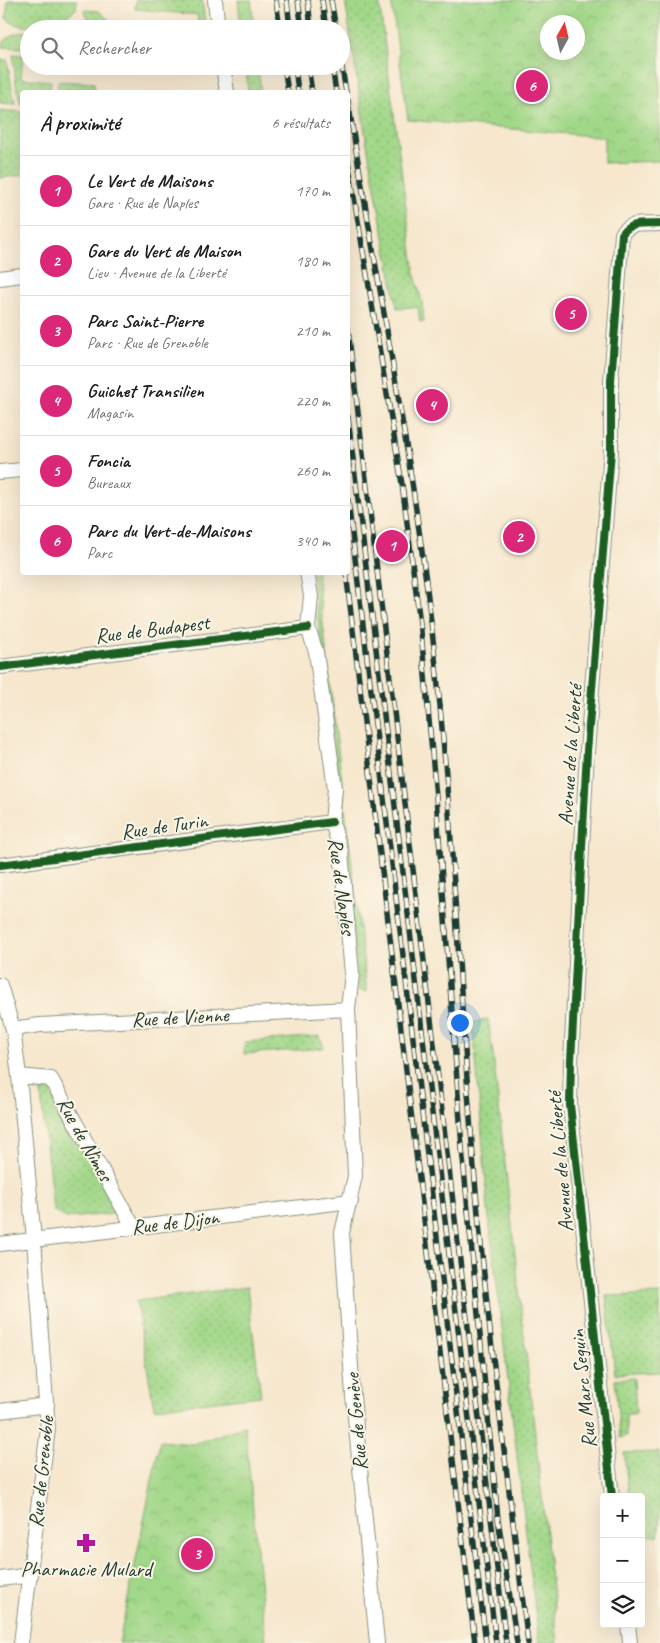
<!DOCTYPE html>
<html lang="fr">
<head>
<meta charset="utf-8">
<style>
  :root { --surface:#fff; --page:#f2f2f2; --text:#202124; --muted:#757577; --line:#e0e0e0; --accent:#db2777 }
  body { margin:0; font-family:Caveat,sans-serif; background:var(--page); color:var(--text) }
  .controls { position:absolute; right:15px; bottom:15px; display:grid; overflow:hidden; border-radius:5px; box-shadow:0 5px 20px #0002 }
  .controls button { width:45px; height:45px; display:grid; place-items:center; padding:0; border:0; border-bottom:1px solid var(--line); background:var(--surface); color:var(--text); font:25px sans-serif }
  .compass { position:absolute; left:540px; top:15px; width:45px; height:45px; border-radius:50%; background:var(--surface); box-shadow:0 5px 20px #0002; rotate:8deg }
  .you { position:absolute; left:459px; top:1022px; width:18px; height:18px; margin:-12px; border:4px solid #fff; border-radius:50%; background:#1a73e8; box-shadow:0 0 0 8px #1a73e833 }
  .badge { display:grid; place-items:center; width:32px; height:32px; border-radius:50%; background:var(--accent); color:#fff; font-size:16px; font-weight:700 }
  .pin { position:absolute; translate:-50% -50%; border:2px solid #fff; box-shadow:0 1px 5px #0006 }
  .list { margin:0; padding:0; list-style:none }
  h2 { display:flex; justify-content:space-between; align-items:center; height:65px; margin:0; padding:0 20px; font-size:21px }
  h2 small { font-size:16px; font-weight:400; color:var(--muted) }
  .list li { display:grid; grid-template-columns:32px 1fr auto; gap:15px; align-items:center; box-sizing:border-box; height:70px; padding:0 20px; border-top:1px solid var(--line) }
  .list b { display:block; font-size:19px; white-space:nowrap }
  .list p { margin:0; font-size:16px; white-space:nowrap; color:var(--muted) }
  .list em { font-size:16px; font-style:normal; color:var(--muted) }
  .icon { flex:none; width:28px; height:28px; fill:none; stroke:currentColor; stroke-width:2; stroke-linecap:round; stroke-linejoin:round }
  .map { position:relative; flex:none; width:660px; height:1643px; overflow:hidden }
  .search { position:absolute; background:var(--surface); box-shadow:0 5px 20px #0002; left:20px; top:20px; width:330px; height:55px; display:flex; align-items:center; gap:12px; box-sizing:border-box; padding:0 18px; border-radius:28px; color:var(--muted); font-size:19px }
  .panel { position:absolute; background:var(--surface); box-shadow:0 5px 20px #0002; left:20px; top:90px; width:330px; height:485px; border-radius:5px }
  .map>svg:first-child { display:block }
</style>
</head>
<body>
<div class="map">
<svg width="660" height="1643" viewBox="0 0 660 1643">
  <defs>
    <pattern id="grass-dots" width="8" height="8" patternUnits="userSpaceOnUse" patternTransform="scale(1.25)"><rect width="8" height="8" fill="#a1d788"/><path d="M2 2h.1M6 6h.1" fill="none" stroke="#8ab976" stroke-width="1.8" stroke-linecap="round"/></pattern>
    <pattern id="park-crowns" width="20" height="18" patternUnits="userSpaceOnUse" patternTransform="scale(1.25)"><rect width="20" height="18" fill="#a1d788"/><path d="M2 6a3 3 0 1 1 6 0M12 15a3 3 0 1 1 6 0" fill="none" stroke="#8ab976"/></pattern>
  </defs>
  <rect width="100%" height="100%" fill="#fcf5e5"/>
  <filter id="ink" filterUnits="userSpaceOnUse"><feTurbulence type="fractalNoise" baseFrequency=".02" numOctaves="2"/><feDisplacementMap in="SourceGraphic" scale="10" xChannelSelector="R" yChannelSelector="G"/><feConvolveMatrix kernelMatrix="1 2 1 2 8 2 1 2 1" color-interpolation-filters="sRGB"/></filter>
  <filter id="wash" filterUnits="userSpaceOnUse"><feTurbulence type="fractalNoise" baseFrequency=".0096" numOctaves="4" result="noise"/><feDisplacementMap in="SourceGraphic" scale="20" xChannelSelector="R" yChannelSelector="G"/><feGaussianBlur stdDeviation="1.12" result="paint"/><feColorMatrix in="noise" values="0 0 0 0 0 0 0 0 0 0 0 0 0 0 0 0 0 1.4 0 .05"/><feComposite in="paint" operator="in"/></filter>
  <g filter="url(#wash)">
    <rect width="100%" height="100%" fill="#f6e7cd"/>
    <path fill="url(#grass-dots)" stroke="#608a5e" d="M 8,0 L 77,0 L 76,9 C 60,23 23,35 6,18 Z
      M 136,0 L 202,0 L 206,29 L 197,28 L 198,15 L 135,9 Z
      M 238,0 L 251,0 L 254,29 L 241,29 Z
      M 345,0 L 379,0 L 415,275 L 422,302 L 424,322 L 420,322 L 418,307 L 397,308 L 366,139 Z
      M 84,10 L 99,11 L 110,21 L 102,20 L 100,29 L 94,29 Z
      M 25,31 L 24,48 L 2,47 C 6,35 14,34 25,31 Z
      M 13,54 L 23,55 L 21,78 L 51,81 L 50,92 L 22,92 L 21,105 L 16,84 Z
      M 0,60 L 7,60 L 15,104 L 0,103 Z
      M 246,66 L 258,66 L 261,92 L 248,92 Z
      M 58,81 L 94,83 L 94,92 L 57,92 Z
      M 0,110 L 22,112 L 22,175 L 0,178 Z
      M 312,573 L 317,573 L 367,992 L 359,990 L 344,839 L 338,816 L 341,806 Z
      M 488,1019 L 493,1054 L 558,1643 L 539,1643 L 488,1210 L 473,1023 Z
      M 320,1036 L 324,1048 L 244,1054 L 245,1042 Z
      M 46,1084 L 118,1208 L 112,1214 L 66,1218 L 53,1210 L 40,1085 Z
      M 247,1287 L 261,1396 L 154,1408 L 136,1301 Z
      M 660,1294 L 660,1372 L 615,1374 L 606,1296 Z
      M 634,1378 L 636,1414 L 626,1414 L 626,1436 L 620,1438 L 615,1379 Z
      M 660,1452 L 660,1517 L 658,1536 L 648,1536 L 641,1533 L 641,1497 L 629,1497 L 624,1453 Z"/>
    <path fill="url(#park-crowns)" stroke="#608a5e" fill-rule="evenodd" d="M 391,0 L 660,0 L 660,161 L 604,163 L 604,137 L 408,120 ZM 548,22 L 578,22 L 578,52 L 548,52 Z
      M 245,1426 L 266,1643 L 119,1643 L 160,1441 L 193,1444 Z"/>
  </g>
  <g filter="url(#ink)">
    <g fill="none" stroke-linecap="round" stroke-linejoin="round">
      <g stroke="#8a9280" stroke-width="16">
        <path id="minor" d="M 215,0 L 218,29
          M 223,66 L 227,92
          M 0,278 L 22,275
          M 0,472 L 22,470
          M 307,572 L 311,596 L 308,628 L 316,652 L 335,788 L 332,822 L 341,852 L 352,974 L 348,1009 L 355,1176 L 342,1233 L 353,1396 L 377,1643
          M 0,667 L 308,628
          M 0,865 L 332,822
          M 0,985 L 13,1029 L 19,1076 L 34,1240 L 48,1429 L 21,1643
          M 13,1029 L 40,1025 L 348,1009
          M 19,1076 L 51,1079 L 134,1228
          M 0,1244 L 351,1201
          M 0,1411 L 47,1405
          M 612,1497 L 570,1105 L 571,1061 L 587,751 L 611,451 L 611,381 L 622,234 C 630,221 646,225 660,224
          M 0,1579 L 31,1575
          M 628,1624 L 630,1643"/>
      </g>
      <use href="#minor" stroke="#fff" stroke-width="14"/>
      <g stroke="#1f3d34" stroke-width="5.5">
        <path id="rail" d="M 276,0 L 280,29
          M 287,0 L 290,29
          M 298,0 L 302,29
          M 308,0 L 311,29
          M 322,0 L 326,29
          M 331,0 L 336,29
          M 341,62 L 346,92
          M 284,66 L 288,92
          M 295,66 L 298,92
          M 308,66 L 312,92
          M 332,66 L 336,92
          M 348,101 C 377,283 414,464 434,648 C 452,809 458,970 471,1131 C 484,1302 507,1473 528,1643
          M 348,161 L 402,484 L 421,631 L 436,797 L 462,1148 L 476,1294 L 498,1519 L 517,1643
          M 348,329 L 506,1643
          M 348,417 L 496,1643
          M 348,500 L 486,1643
          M 346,572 L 475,1643"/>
      </g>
      <use href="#rail" stroke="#fcf5e5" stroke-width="4" stroke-dasharray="11" stroke-linecap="butt"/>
      <g stroke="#fcf5e5" stroke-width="11">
        <path id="cycleway" d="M 0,667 L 308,628
          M 0,865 L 332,822
          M 612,1497 L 570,1105 L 571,1061 L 587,751 L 611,451 L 611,381 L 622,234 C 630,221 646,225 660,224"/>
      </g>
      <use href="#cycleway" stroke="#1b5e20" stroke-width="8"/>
    </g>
  </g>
  <defs>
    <g id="pharmacy-bare" transform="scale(1.5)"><path d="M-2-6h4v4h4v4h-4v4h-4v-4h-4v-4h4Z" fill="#b5179e" stroke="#fcf5e5" stroke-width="2.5" paint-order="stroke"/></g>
  </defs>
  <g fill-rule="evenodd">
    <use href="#pharmacy-bare" x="86" y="1543"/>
  </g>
  <g text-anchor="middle" stroke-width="4" stroke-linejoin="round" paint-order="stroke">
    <g font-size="21" fill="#1f3d34" stroke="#fcf5e5">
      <text transform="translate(152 629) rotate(-7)" y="7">Rue de Budapest</text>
      <text transform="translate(570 755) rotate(-86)" y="7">Avenue de la Liberté</text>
      <text transform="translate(164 826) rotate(-8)" y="7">Rue de Turin</text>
      <text transform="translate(342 886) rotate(82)" y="7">Rue de Naples</text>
      <text transform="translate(180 1017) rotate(-3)" y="7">Rue de Vienne</text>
      <text transform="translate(85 1139) rotate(61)" y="7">Rue de Nîmes</text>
      <text transform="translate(560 1162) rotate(-95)" y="7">Avenue de la Liberté</text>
      <text transform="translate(175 1222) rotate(-7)" y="7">Rue de Dijon</text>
      <text transform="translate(583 1389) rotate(-96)" y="7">Rue Marc Seguin</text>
      <text transform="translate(356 1422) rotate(-95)" y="7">Rue de Genève</text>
      <text transform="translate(41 1472) rotate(-84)" y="7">Rue de Grenoble</text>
    </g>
    <g font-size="21" fill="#1f3d34" stroke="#fcf5e5">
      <text x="86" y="1576">Pharmacie Mulard</text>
    </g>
  </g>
</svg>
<div class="controls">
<button>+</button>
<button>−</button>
<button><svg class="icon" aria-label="layers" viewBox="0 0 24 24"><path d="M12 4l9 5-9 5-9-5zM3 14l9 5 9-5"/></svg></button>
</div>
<svg class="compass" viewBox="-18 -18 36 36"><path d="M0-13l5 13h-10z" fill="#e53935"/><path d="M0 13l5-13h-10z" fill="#757577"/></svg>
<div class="you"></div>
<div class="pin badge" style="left:392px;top:546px">1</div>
<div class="pin badge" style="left:519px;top:537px">2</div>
<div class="pin badge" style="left:197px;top:1554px">3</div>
<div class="pin badge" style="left:432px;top:405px">4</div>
<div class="pin badge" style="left:571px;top:314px">5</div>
<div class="pin badge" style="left:532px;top:86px">6</div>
<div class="search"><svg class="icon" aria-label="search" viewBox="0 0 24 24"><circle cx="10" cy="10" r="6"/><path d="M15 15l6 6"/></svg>Rechercher</div>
<section class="panel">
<h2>À proximité<small>6 résultats</small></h2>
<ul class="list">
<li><span class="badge">1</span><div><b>Le Vert de Maisons</b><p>Gare · Rue de Naples</p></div><em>170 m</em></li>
<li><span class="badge">2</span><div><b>Gare du Vert de Maison</b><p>Lieu · Avenue de la Liberté</p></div><em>180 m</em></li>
<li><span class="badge">3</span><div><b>Parc Saint-Pierre</b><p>Parc · Rue de Grenoble</p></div><em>210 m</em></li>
<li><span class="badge">4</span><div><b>Guichet Transilien</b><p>Magasin</p></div><em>220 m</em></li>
<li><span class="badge">5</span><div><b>Foncia</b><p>Bureaux</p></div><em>260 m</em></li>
<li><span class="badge">6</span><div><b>Parc du Vert-de-Maisons</b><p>Parc</p></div><em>340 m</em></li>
</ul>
</section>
</div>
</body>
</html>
